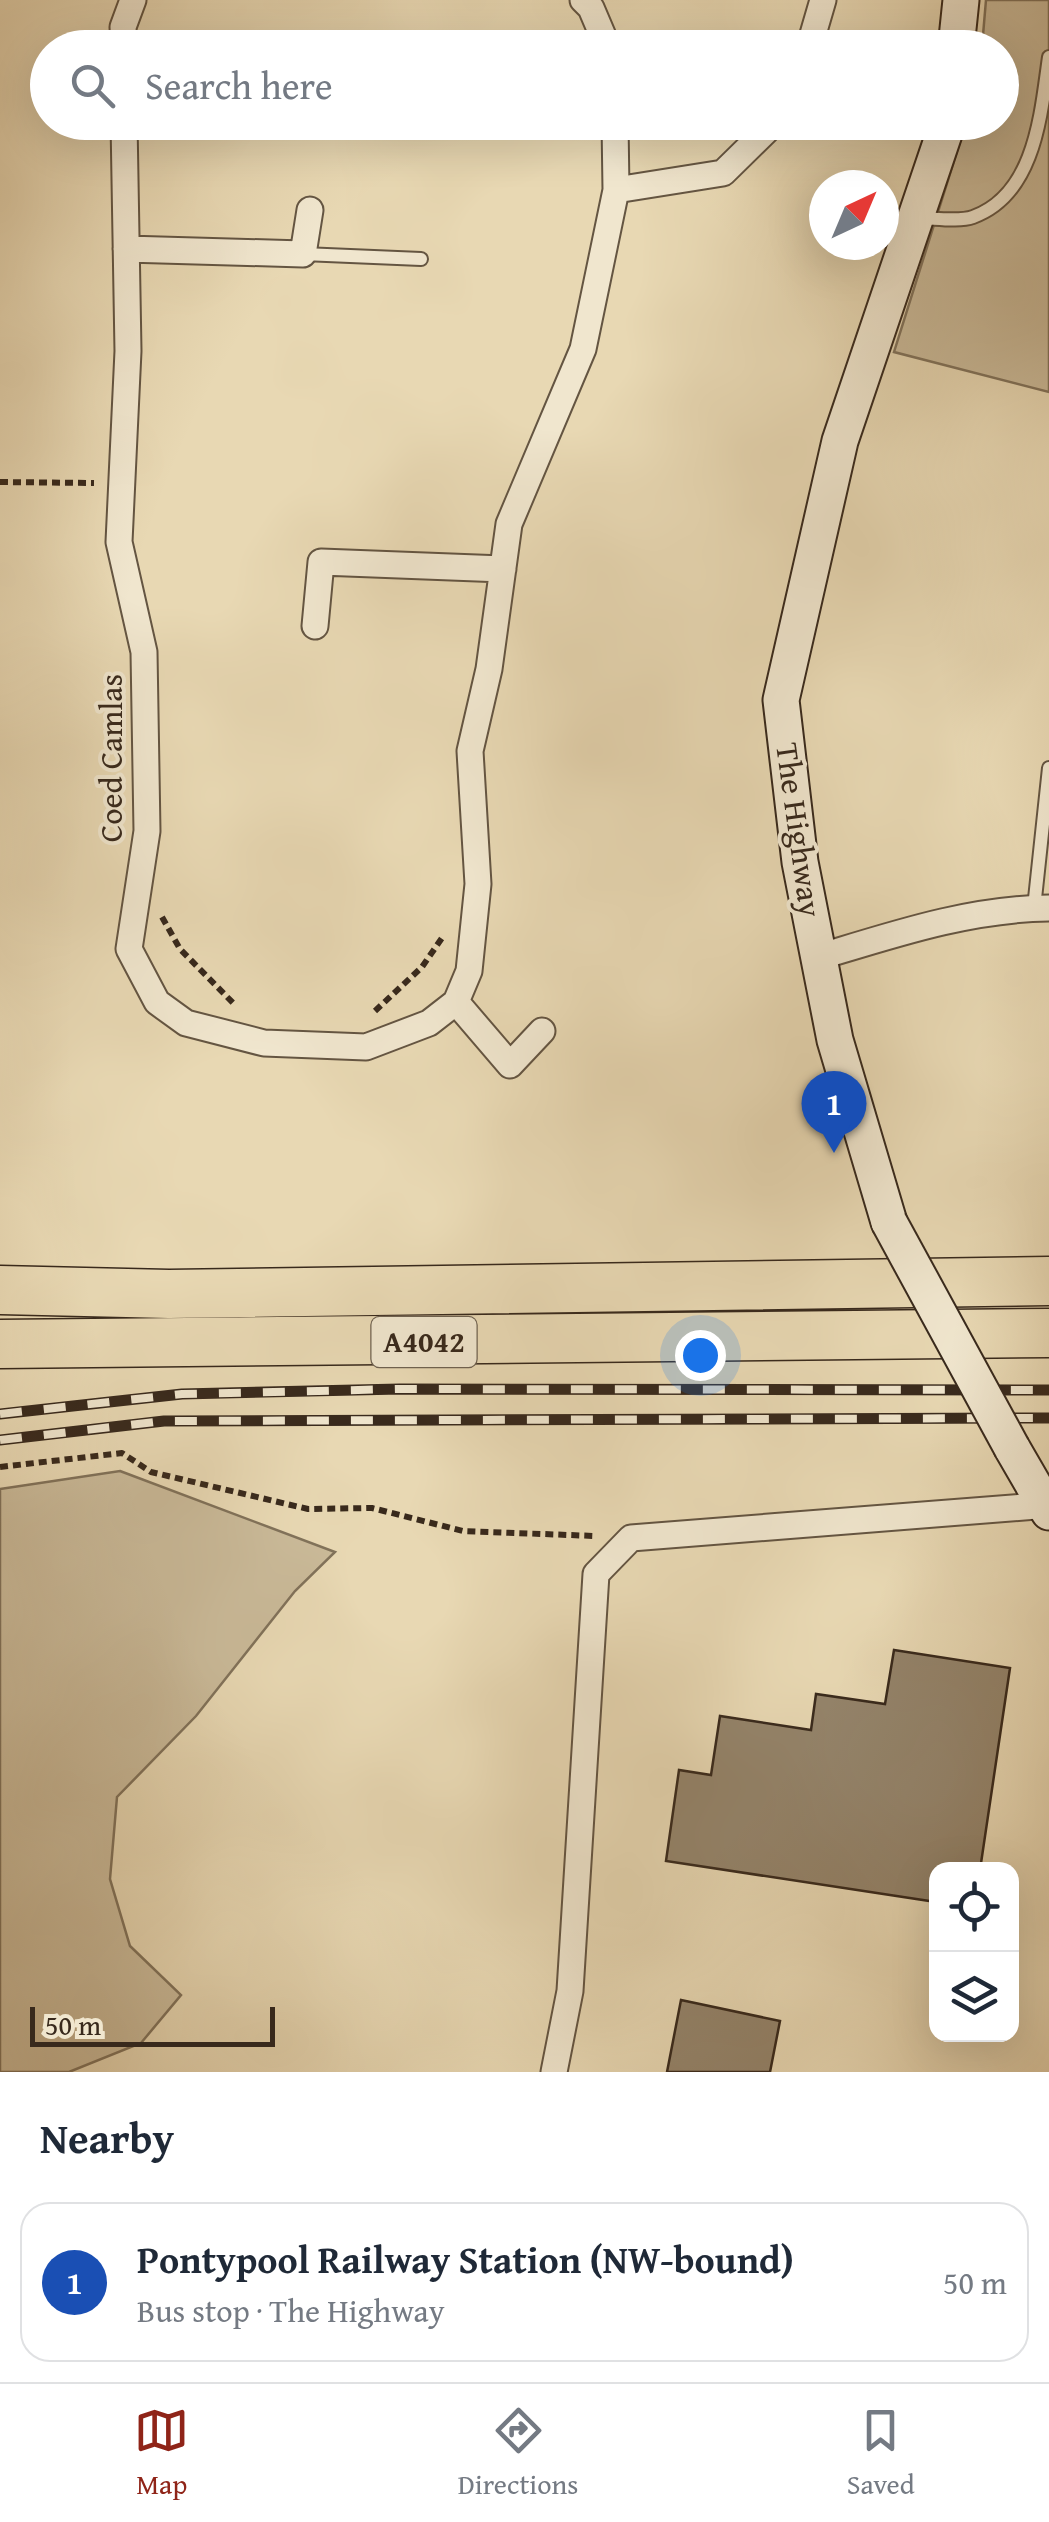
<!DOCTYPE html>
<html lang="en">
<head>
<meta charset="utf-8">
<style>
  :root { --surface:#fff; --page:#f6f6f7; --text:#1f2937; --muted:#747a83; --line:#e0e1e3; --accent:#8f2418 }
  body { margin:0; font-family:"Gentium Book Plus",serif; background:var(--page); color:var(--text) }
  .controls { position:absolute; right:30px; bottom:30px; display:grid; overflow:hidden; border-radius:20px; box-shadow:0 10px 40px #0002 }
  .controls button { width:90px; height:90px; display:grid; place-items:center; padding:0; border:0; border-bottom:2px solid var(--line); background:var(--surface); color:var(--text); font:50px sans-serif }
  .compass { position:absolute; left:809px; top:170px; width:90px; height:90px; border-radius:50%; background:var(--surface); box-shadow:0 10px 40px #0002; rotate:44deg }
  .scale { position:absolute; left:30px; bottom:25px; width:245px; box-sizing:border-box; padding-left:10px; border:5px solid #38291c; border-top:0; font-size:28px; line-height:35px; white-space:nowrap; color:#38291c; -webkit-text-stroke:8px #f0e6ce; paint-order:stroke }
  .you { position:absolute; left:700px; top:1355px; width:35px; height:35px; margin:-25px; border:8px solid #fff; border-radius:50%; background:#1a73e8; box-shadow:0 0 0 15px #1a73e833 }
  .badge { display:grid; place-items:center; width:65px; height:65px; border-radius:50%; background:var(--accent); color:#fff; font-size:32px; font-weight:700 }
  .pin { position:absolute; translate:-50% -82px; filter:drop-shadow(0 2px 5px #0008) }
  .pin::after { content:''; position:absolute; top:52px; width:35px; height:30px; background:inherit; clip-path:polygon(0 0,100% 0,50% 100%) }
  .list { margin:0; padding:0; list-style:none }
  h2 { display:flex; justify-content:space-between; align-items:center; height:130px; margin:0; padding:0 40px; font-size:42px }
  h2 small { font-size:32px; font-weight:400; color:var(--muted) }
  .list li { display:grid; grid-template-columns:65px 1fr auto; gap:30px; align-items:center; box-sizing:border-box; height:160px; margin:0 20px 20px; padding:0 20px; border:2px solid var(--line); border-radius:30px }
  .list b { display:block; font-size:38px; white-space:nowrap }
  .list p { margin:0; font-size:32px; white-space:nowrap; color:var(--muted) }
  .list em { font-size:32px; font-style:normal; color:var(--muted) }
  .icon { flex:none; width:55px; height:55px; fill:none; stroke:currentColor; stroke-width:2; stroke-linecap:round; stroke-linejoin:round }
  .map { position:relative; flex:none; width:1049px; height:2072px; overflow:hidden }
  .search { position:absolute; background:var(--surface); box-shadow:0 10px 40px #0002; left:30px; right:30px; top:30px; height:110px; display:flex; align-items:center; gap:25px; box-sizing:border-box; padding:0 35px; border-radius:55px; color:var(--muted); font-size:38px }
  .sheet { height:310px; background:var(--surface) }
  nav { display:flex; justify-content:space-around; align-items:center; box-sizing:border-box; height:140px; border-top:2px solid var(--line); background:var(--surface); font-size:28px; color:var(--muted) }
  nav a { display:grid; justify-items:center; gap:5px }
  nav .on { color:var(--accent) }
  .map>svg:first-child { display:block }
</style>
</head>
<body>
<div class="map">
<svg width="1049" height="2072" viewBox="0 0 1049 2072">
  <rect width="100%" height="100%" fill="#e8d8b3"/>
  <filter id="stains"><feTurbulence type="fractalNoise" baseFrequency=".002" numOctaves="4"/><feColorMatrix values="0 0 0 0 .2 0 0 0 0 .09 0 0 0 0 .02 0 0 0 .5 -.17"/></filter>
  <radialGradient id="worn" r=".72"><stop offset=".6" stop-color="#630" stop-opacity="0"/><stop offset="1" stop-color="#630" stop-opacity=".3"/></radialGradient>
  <path fill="#caba99" stroke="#81725a" stroke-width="2.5" d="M 986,0 L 1049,0 L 1049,392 L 894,352 L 966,123 L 1002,122 L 1002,48 L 982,47 Z
    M 120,1471 L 335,1552 L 295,1591 L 196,1716 L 117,1797 L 110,1879 L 130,1946 L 181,1995 L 141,2043 L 69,2072 L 0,2072 L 0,1489 Z"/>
  <path fill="#94846b" stroke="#38291c" stroke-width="2.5" d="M 894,1650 L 1010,1668 L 980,1870 L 936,1870 L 936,1902 L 666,1861 L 679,1770 L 711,1775 L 720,1716 L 811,1730 L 816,1694 L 885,1704 Z
    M 681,2000 L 780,2021 L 770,2072 L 667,2072 Z"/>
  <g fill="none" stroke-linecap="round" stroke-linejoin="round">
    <g stroke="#645542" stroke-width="16">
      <path id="lane" d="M 919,218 C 934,218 959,222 973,217 C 1036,194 1041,112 1049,57
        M 303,254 L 421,259
        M 1034,908 L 1049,768"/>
    </g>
    <g stroke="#645542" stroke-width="29">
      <path id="street" d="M 583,0 L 591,8 L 608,48
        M 124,48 L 123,27 L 133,0
        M 809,48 L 823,0
        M 124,122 L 128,351 L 119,542 L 144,652 L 147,831 L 129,949 L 157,1002 L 186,1023 L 264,1043 L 366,1047 L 429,1023 L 456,1002 L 469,971 L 478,884 L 470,751 L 489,669 L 509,524 L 583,349 L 616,190 L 615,122
        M 616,190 L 723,173 L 775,122
        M 126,249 L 303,254 L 310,210
        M 315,626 L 321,562 L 503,569
        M 819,957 C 895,934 969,909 1049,908
        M 456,1002 L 510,1065 L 542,1031
        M 554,2072 L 570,1991 L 596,1574 L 631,1538 L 1049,1505"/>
    </g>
    <g stroke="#38291c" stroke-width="39">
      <path id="secondary" d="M 956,48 L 961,0
        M 889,1222 L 835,1040 L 800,862 L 781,700 L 840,441 L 948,122
        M 1012,1448 L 1049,1512"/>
    </g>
    <g stroke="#38291c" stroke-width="51">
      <path id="highway" d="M 0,1290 L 169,1294 L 1049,1281
        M 0,1344 L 1049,1333"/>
    </g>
    <path stroke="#38291c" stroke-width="6" stroke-dasharray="8 5" stroke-linecap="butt" d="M 0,482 L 94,483
      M 162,917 L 180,949 L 236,1006
      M 375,1011 L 422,967 L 444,935
      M 0,1467 L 122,1453 L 151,1472 L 308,1509 L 372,1508 L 463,1531 L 595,1536"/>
    <use href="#lane" stroke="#f0e6ce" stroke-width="12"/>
    <use href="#street" stroke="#f0e6ce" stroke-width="25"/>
    <use href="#secondary" stroke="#f0e6ce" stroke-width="35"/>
    <use href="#highway" stroke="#e8d8b3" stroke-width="48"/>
    <g stroke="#38291c" stroke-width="11">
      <path id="rail" d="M 0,1414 L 182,1394 L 400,1389 L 1049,1390
        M 0,1440 L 164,1421 L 1049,1418"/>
    </g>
    <use href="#rail" stroke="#f0e6ce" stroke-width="8" stroke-dasharray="22" stroke-linecap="butt"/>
    <g stroke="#38291c" stroke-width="39" stroke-linecap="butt">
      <path id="secondary-bridge" d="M 889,1222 L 1012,1448"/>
    </g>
    <use href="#secondary-bridge" stroke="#f0e6ce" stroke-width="35"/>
  </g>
  <g text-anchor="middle" stroke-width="8" stroke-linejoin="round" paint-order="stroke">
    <rect fill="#f0e6ce" stroke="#6f6251" stroke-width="2.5" x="371.5" y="1317" width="105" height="50" rx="8"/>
    <g font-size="30" font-weight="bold" fill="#38291c">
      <text x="424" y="1352">A4042</text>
    </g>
    <g font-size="32" fill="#38291c" stroke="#f0e6ce">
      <text transform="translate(111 758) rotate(-90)" y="11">Coed Camlas</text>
      <text transform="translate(799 830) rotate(82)" y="11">The Highway</text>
    </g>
  </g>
  <rect width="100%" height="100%" filter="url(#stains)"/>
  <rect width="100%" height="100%" fill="url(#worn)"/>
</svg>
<div class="controls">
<button><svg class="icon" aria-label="locate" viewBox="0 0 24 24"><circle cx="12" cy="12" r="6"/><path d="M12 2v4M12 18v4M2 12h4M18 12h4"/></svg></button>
<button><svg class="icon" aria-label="layers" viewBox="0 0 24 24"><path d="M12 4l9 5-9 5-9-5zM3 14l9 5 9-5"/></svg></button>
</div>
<svg class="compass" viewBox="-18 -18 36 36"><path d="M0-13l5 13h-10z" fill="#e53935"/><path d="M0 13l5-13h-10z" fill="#747a83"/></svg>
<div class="scale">50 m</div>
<div class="you"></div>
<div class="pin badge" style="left:834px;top:1153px;background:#1a4fb4">1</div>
<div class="search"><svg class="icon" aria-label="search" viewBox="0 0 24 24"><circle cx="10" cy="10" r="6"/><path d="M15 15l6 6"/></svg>Search here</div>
</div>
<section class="sheet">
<h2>Nearby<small></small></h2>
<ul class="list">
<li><span class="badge" style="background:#1a4fb4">1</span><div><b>Pontypool Railway Station (NW-bound)</b><p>Bus stop · The Highway</p></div><em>50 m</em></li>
</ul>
</section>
<nav>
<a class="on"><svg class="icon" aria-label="map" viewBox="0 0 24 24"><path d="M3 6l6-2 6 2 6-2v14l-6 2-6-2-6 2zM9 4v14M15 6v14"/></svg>Map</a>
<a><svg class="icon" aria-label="directions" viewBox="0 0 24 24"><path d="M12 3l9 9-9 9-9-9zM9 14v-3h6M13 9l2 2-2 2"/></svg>Directions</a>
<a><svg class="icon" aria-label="saved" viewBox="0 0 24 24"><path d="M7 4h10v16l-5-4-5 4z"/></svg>Saved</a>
</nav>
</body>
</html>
